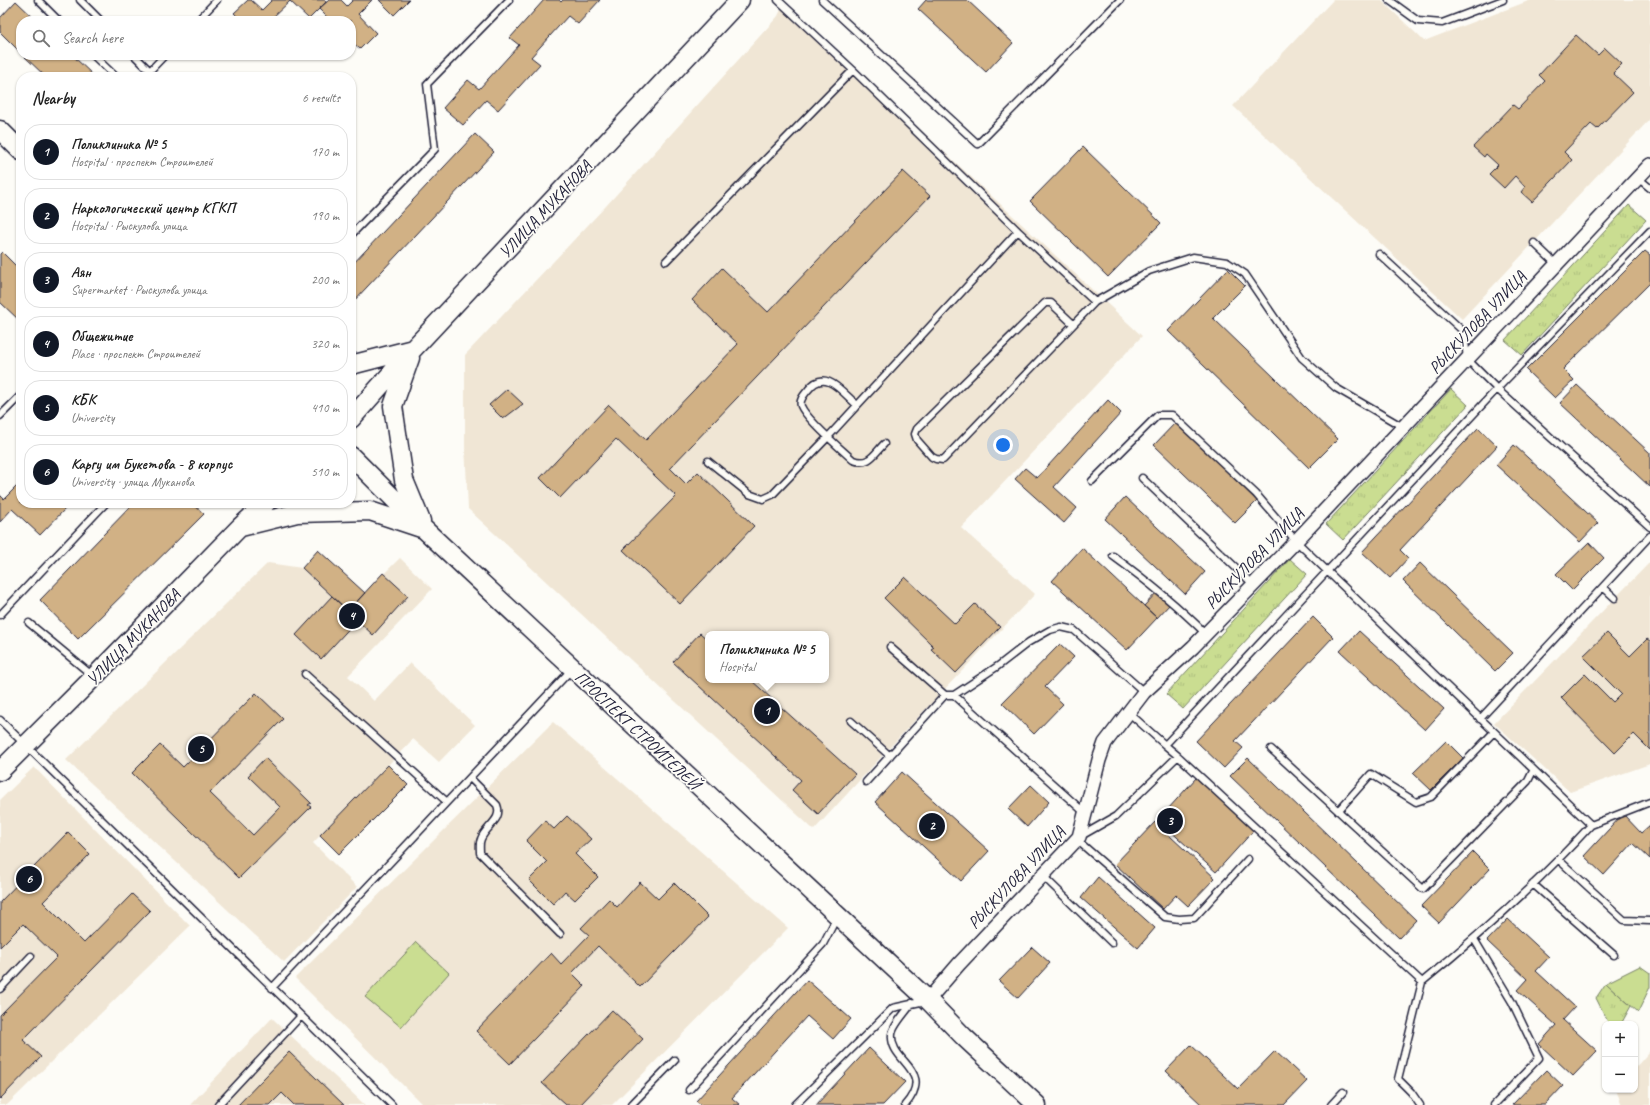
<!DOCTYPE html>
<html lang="en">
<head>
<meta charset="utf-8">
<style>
  :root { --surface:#fff; --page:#f2f2f2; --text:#222; --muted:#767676; --line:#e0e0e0; --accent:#111827 }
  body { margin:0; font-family:Caveat,sans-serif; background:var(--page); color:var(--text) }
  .controls { position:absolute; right:12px; bottom:12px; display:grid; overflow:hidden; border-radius:8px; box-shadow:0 1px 3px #0004 }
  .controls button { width:36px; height:36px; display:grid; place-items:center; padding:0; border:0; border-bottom:1px solid var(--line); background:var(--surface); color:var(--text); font:20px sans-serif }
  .you { position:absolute; left:1003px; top:445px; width:14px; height:14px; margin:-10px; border:3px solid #fff; border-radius:50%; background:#1a73e8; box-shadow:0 0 0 6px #1a73e833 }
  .badge { display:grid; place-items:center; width:26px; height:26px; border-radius:50%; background:var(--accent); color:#fff; font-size:13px; font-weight:700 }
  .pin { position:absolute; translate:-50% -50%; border:2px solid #fff; box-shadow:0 1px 4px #0006 }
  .popup { position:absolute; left:705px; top:631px; width:124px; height:52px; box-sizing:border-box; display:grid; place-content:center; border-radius:8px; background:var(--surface); filter:drop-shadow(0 1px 3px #0005); font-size:13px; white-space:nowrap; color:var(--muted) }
  .popup b { font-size:15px; color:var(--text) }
  .popup::after { content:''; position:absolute; left:50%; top:100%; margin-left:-8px; border:8px solid transparent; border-top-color:var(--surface) }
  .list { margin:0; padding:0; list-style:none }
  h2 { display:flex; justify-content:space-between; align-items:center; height:52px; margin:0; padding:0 16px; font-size:17px }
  h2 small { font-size:13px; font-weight:400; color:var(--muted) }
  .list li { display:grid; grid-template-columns:26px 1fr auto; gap:12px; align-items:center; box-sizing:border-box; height:56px; margin:0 8px 8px; padding:0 8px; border:1px solid var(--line); border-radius:16px }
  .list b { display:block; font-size:15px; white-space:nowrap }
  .list p { margin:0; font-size:13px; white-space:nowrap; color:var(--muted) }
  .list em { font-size:13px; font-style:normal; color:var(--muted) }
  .icon { flex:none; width:22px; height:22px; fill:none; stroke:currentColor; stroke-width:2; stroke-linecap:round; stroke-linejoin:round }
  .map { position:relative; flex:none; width:1650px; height:1105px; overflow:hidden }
  .search { position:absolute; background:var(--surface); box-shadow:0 1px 3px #0004; left:16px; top:16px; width:340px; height:44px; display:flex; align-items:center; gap:10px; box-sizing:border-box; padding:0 14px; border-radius:16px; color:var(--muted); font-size:15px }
  .panel { position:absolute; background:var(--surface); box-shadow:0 1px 3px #0004; left:16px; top:72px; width:340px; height:436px; border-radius:16px }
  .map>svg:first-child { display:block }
</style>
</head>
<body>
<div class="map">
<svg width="1650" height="1105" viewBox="0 0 1650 1105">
  <defs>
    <pattern id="grass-tufts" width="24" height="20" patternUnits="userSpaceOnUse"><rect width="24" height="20" fill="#cadd91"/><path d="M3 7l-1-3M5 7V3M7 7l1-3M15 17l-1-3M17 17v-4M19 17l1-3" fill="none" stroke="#adbd7e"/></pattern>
  </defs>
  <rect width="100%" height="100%" fill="#fdfcf7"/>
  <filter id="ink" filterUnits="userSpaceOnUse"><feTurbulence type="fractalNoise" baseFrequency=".025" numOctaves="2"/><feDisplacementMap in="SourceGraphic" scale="8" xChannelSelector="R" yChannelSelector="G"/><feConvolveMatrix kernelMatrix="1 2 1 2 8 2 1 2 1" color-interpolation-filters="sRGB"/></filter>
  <g filter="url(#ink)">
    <path fill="#f0e6d5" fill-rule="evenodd" d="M 1333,0 L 1381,0 L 1424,41 L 1531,0 L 1650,0 L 1650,119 L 1462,319 L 1233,106 Z
      M 784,3 L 1142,336 L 961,528 L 1035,594 L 903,733 L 814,830 L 468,509 L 465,444 L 465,355 L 606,206 L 778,16 ZM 708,634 L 826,634 L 826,680 L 708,680 Z
      M 400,558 L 432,589 L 348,676 L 374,701 L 410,663 L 475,725 L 439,762 L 413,739 L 313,843 L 357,887 L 284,962 L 66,760 L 268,563 L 302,568 L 347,610 Z
      M 1650,562 L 1650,764 L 1570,792 L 1494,723 Z
      M 553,722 L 788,928 L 612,1105 L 423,1105 L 295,978 Z
      M 34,767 L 190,926 L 7,1105 L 0,1105 L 0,800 Z
      M 272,1018 L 365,1105 L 190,1105 Z
      M 1650,1051 L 1650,1105 L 1622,1105 L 1616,1090 L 1635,1090 L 1635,1068 Z"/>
    <path fill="url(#grass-tufts)" stroke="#768066" d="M 1629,205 L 1646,220 L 1522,355 L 1505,340 Z
      M 1451,389 L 1468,405 L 1343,540 L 1326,524 Z
      M 1290,559 L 1307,574 L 1183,709 L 1166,694 Z
      M 1606,983 L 1631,1006 L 1621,1024 L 1609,1024 L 1596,998 Z"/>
    <path fill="#cadd91" stroke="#768066" d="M 416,942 L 449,973 L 401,1027 L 365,997 Z
      M 1640,966 L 1650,973 L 1650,987 L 1638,1012 L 1606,983 Z"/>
    <path fill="#d1b185" stroke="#22223b" d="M 248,0 L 251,0 L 262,10 L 272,0 L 325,0 L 326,2 L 309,19 L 290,1 L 272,18 L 275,21 L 242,21 L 234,13 Z
      M 329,0 L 341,0 L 347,6 L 353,0 L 372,0 L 358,14 L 376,33 L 360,49 L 351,41 L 351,21 L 331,21 L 319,9 Z
      M 379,0 L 409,0 L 394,15 Z
      M 544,0 L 559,0 L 561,2 L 563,0 L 600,0 L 578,24 L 568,16 L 531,57 L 540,64 L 498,110 L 486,100 L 463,125 L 443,108 L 468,80 L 479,89 L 519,45 L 510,38 Z
      M 926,0 L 967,0 L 1013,43 L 986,72 L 918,9 Z
      M 16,1 L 37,21 L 21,21 L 21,53 L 0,32 L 0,18 Z
      M 1576,35 L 1598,55 L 1605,48 L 1622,64 L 1613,73 L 1633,92 L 1597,129 L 1591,124 L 1564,152 L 1572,160 L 1532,202 L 1521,192 L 1525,187 L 1515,176 L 1504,188 L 1489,174 L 1498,165 L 1486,154 L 1484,157 L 1473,147 L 1513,105 L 1518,109 L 1545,81 L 1539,75 Z
      M 23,55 L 72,55 L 95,77 L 46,77 Z
      M 475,134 L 494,152 L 351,304 L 351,266 Z
      M 1083,147 L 1161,223 L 1108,277 L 1030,201 Z
      M 903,171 L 930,196 L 670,468 L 686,484 L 698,472 L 754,526 L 680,604 L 623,550 L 676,496 L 616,439 L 560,498 L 540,478 L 609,405 L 646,440 L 738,344 L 692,300 L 722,268 L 768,312 Z
      M 1645,251 L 1650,255 L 1650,283 L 1563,369 L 1574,380 L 1555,398 L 1526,370 Z
      M 2,252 L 21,271 L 21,322 L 0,302 L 0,254 Z
      M 1228,269 L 1245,286 L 1213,318 L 1338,439 L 1309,468 L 1168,331 Z
      M 1577,385 L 1650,453 L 1650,487 L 1560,403 Z
      M 507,389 L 523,404 L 503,419 L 489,405 Z
      M 1108,400 L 1121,413 L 1054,487 L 1077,508 L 1064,523 L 1015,479 L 1025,468 L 1037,478 Z
      M 1176,422 L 1257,501 L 1235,523 L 1154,445 Z
      M 1478,428 L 1497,446 L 1400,550 L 1408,558 L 1390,578 L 1362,552 Z
      M 1514,445 L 1598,523 L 1580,542 L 1496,465 Z
      M 21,482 L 21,503 L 61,503 L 66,508 L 40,535 L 12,509 L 0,522 L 0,495 L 4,499 Z
      M 1125,497 L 1205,572 L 1185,594 L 1105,519 Z
      M 134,503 L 192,503 L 204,514 L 78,639 L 40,600 Z
      M 1589,542 L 1604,558 L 1572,590 L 1556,574 Z
      M 1082,548 L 1157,618 L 1127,650 L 1052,581 Z
      M 318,550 L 365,593 L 348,611 L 302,568 Z
      M 1420,563 L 1513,653 L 1495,671 L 1403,581 Z
      M 383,573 L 408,596 L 373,635 L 357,620 L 321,659 L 296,635 L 332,596 L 348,611 Z
      M 905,577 L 955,624 L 975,604 L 1000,627 L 956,673 L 931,649 L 934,647 L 884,598 Z
      M 1157,592 L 1170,604 L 1157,618 L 1144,606 Z
      M 1313,617 L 1333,637 L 1235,741 L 1243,748 L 1224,768 L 1196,741 Z
      M 1359,631 L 1444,709 L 1425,730 L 1340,651 Z
      M 700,633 L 708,640 L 708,680 L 751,680 L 855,774 L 818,814 L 792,790 L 801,780 L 673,662 Z
      M 1607,633 L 1630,656 L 1647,639 L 1650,641 L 1650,750 L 1634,734 L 1615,753 L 1561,698 L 1585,674 L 1613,702 L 1621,694 L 1583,656 Z
      M 1060,644 L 1074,657 L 1045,687 L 1063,704 L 1034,734 L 1002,703 Z
      M 256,693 L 283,719 L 210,793 L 253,835 L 280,807 L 248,776 L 265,758 L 311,803 L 308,805 L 311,807 L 239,878 L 132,773 L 160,745 L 183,767 Z
      M 1446,741 L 1463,758 L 1431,790 L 1413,773 Z
      M 1248,758 L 1416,920 L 1399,938 L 1230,776 Z
      M 388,765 L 408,785 L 339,854 L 320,835 Z
      M 902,772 L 989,851 L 961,881 L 875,802 Z
      M 1196,778 L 1254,830 L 1216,872 L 1158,820 Z
      M 1031,785 L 1049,802 L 1027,827 L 1008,809 Z
      M 1623,814 L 1641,833 L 1650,825 L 1650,859 L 1633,843 L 1604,875 L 1584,856 Z
      M 567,816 L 591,839 L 575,854 L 598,877 L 575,900 L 565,891 L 553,904 L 529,880 L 547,862 L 526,841 L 545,821 L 554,829 Z
      M 1155,822 L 1215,878 L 1188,906 L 1176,895 L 1163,909 L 1115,864 Z
      M 68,832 L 90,854 L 43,902 L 84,943 L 132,894 L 150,911 L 23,1040 L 41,1057 L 0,1099 L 0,1015 L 57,957 L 23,924 L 0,947 L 0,902 Z
      M 1473,852 L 1490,869 L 1439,923 L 1421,906 Z
      M 1098,877 L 1155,928 L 1138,948 L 1081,898 Z
      M 640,882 L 658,899 L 674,883 L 708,917 L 640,987 L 598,946 L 572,973 L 585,986 L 510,1064 L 476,1031 L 551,953 L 561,964 L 589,935 L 581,928 L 609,899 L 617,907 Z
      M 1508,919 L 1549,957 L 1536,971 L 1575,1007 L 1563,1020 L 1597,1051 L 1573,1076 L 1539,1044 L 1556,1025 L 1517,990 L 1527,979 L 1487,941 Z
      M 1032,947 L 1050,963 L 1018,998 L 999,981 Z
      M 807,980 L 851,1019 L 833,1039 L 807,1016 L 732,1098 L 740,1105 L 701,1105 L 696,1101 Z
      M 612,1010 L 643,1039 L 580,1105 L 566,1105 L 542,1083 Z
      M 1191,1045 L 1238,1089 L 1275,1051 L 1307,1081 L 1284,1105 L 1202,1105 L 1166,1071 Z
      M 869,1048 L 905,1082 L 883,1105 L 816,1105 Z
      M 289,1052 L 344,1105 L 294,1105 L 282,1093 L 270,1105 L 238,1105 Z
      M 1546,1070 L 1563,1086 L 1545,1105 L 1512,1105 Z"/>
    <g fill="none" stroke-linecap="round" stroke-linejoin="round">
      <g stroke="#22223b" stroke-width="9">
        <path id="service" d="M 38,0 L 59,21
          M 80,0 L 101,21
          M 778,0 L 853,70 L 1018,231 L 1095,302 L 1149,271 L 1193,257 L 1227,262 L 1245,274 L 1302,358 L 1336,388 L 1403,427
          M 822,0 L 978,144 L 1120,0
          M 1389,0 L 1418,21 L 1442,23 L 1503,0
          M 197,21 L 217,0
          M 93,55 L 116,77
          M 134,55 L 150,71
          M 144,77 L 165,55
          M 1638,178 L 1650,188
          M 351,235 L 435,149 L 427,84 L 509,0
          M 1534,243 L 1556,264
          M 1379,254 L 1464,332 L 1467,359 L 1497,389 L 1650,527
          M 666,261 L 853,70
          M 1073,324 L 1051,303 L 1045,303 L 917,429 L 915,434 L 917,440 L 932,457 L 936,459 L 943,460 L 1095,302
          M 857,405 C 842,392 825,367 808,390 C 804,395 799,400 801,406 C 806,419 842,450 853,460 C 869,466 874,454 884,444
          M 0,416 L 21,395
          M 708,461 L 749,494 L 763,499 L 772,495 L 828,437 L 1018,231
          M 1142,478 L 1254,585
          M 1092,481 L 1158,415 L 1172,415 L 1256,494 L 1296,541 L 1591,825 C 1539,882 1482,933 1422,982 L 1178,756 L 1165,745
          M 1113,556 C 1146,580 1177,605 1206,634
          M 1603,587 L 1615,598
          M 0,615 L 106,503
          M 29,623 L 93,676
          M 890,647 L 945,695
          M 305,674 L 447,802
          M 954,695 L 1085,813
          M 1128,712 L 1165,745 L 1497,389 L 1650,231
          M 1480,719 L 1650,536
          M 0,720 L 392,1105
          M 851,721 L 890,756
          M 1271,749 L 1423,889 L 1528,781 L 1533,771
          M 470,778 L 497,805 C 503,820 486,826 481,839 C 479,843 480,848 480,853 L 560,934
          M 866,782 L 945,695 L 954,695 L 998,666 L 1029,642 L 1050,630 L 1061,627 L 1074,630 L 1144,692
          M 1338,811 L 1371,774 L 1416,802 L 1431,797 L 1494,732
          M 1591,825 L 1650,802
          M 1081,836 L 1116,816 L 1178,756
          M 1077,840 L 1165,917 L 1179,919 L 1194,918 L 1248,859
          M 1559,860 L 1624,920 L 1650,921
          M 1042,875 L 1112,943
          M 1533,884 L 1614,955
          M 1474,939 L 1512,1002 L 1539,1058 L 1494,1105
          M 272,988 L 572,669
          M 0,989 L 31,956
          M 689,1090 L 823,944 L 837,917
          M 218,1105 L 301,1016
          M 631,1105 L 675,1060
          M 795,1105 L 893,1008 L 925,1001
          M 905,1105 C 936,1069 889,1063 892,1034 C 893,1025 907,1011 912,1003
          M 1331,1105 L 1343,1092
          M 1420,1105 L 1411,1092 L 1398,1079 L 1422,982"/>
      </g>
      <g stroke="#22223b" stroke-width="16">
        <path id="minor" d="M 928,1000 L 959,964 L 1079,837 L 1099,760 L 1105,743 L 1144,692 L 1193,647 L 1296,541 L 1650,165"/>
      </g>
      <g stroke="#22223b" stroke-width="21">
        <path id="secondary" d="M 0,130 L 21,151
          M 410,358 L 393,406 L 404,480 L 421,521
          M 351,365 L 413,349
          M 351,419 L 413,349 L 740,0
          M 351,456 L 424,529 L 928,1000 L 964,1037 L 1037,1105
          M 241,527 L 297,513 L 370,511 L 421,528
          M 0,771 L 94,677 L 240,527 L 266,503"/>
      </g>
      <use href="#service" stroke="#fdfcf7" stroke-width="6"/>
      <use href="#minor" stroke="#fdfcf7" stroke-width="13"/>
      <use href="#secondary" stroke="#fdfcf7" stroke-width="18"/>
    </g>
  </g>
  <g text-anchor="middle" stroke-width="3.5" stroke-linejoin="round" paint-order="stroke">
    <g font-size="17" fill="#22223b" stroke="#fdfcf7">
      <text transform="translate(545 209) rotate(-47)" y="6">УЛИЦА МУКАНОВА</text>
      <text transform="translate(1477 322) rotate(-47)" y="6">РЫСКУЛОВА УЛИЦА</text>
      <text transform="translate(1254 558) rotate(-46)" y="6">РЫСКУЛОВА УЛИЦА</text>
      <text transform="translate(133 637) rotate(-46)" y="6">УЛИЦА МУКАНОВА</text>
      <text transform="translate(638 730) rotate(43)" y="6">ПРОСПЕКТ СТРОИТЕЛЕЙ</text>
      <text transform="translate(1016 877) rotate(-47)" y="6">РЫСКУЛОВА УЛИЦА</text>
    </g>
  </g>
</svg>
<div class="controls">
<button>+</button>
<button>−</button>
</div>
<div class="you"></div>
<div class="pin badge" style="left:767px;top:711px">1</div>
<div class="popup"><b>Поликлиника № 5</b>Hospital</div>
<div class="pin badge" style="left:932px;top:826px">2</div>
<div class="pin badge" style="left:1170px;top:821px">3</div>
<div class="pin badge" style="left:352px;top:616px">4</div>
<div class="pin badge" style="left:201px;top:749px">5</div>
<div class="pin badge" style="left:29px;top:879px">6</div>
<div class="search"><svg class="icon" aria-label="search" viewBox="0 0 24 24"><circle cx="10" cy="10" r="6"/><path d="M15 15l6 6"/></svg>Search here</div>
<section class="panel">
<h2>Nearby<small>6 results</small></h2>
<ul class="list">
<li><span class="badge">1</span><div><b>Поликлиника № 5</b><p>Hospital · проспект Строителей</p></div><em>170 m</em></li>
<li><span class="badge">2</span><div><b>Наркологический центр КГКП</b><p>Hospital · Рыскулова улица</p></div><em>190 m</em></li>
<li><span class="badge">3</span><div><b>Аян</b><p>Supermarket · Рыскулова улица</p></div><em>200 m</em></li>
<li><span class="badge">4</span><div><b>Общежитие</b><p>Place · проспект Строителей</p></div><em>320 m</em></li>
<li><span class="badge">5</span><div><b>КБК</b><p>University</p></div><em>410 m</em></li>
<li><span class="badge">6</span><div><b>Каргу им Букетова - 8 корпус</b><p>University · улица Муканова</p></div><em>510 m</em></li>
</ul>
</section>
</div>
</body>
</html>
